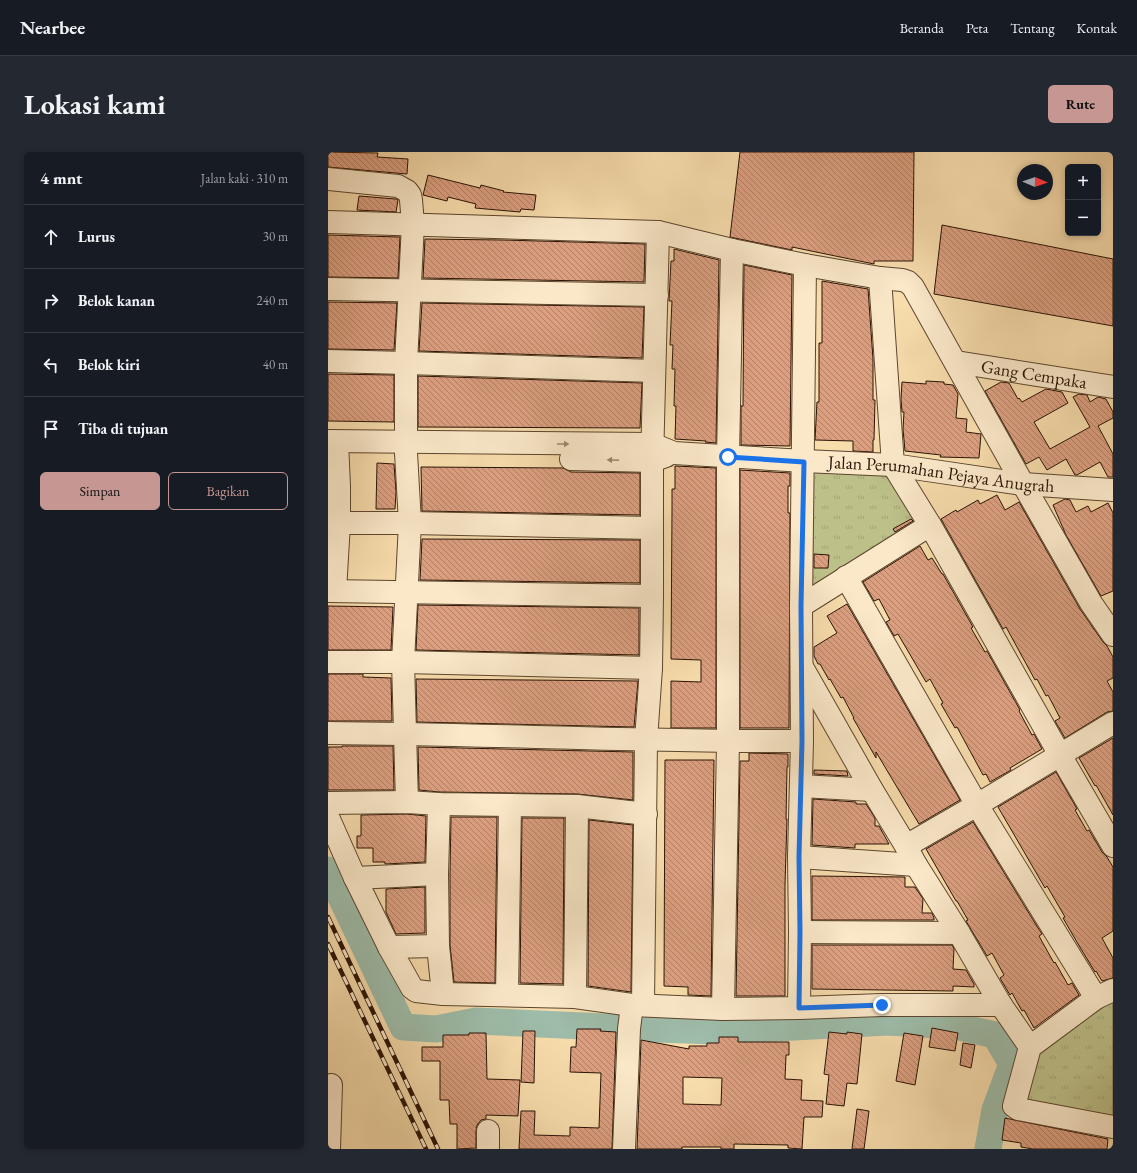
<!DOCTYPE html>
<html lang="id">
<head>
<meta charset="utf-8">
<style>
  :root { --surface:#171b24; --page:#242831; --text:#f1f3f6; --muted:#9ea1a6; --line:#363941; --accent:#c59692 }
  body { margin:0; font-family:"EB Garamond",serif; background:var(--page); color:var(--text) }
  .controls { position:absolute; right:12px; top:12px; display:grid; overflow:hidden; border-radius:6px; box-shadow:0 2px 6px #0003 }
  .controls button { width:36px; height:36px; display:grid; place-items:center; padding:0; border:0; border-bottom:1px solid var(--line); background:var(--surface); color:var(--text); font:20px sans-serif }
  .compass { position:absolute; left:689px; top:12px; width:36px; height:36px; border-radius:50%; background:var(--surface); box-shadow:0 2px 6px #0003; rotate:92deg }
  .stop { position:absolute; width:12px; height:12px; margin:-9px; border:3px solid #1a73e8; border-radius:50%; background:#fff }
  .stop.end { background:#1a73e8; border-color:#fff; box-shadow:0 1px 4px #0008 }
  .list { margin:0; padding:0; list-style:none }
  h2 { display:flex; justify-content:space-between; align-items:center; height:52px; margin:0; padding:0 16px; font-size:17px }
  h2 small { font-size:13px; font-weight:400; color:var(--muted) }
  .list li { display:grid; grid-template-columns:26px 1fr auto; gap:12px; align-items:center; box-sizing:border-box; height:64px; padding:0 16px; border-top:1px solid var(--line) }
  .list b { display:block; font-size:15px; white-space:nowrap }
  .list em { font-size:13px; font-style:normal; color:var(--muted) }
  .actions { display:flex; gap:8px; padding:12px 16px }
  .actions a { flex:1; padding:9px 0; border:1px solid var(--accent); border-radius:6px; text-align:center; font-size:14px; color:var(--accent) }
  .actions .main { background:var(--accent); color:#111 }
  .icon { flex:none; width:22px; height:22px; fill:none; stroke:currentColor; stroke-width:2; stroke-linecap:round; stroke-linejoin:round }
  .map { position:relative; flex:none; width:785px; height:997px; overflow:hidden; border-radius:6px }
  header { display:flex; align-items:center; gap:24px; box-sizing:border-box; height:56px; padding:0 20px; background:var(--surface); border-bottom:1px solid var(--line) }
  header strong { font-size:19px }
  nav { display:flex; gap:22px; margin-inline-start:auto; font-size:14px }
  .intro { display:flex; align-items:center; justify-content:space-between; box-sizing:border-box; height:96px; padding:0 24px }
  h1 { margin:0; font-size:28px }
  .button { padding:10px 18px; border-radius:6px; background:var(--accent); color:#111; font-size:14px; font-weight:700 }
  main { display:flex; gap:24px; padding:0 24px }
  aside { flex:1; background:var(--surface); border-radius:6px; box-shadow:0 2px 6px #0003 }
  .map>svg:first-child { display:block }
</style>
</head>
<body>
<header>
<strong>Nearbee</strong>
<nav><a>Beranda</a><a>Peta</a><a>Tentang</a><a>Kontak</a></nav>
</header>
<div class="intro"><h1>Lokasi kami</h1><a class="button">Rute</a></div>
<main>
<aside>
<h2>4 mnt<small>Jalan kaki · 310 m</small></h2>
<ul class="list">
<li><svg class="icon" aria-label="ahead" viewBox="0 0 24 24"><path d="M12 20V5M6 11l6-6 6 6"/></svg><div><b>Lurus</b></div><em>30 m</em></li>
<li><svg class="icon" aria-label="right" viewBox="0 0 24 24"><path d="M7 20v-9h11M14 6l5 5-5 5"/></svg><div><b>Belok kanan</b></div><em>240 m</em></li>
<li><svg class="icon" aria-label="left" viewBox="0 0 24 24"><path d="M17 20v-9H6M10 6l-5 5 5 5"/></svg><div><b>Belok kiri</b></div><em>40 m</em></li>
<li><svg class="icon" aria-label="arrive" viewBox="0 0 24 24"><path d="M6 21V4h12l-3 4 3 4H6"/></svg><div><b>Tiba di tujuan</b></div></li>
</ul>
<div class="actions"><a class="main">Simpan</a><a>Bagikan</a></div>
</aside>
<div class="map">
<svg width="785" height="997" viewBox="0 0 785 997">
  <defs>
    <pattern id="park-tufts" width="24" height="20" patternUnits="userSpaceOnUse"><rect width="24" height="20" fill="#bdc089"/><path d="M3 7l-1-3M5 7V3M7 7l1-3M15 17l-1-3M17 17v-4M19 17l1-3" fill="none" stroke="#a3a475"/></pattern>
    <pattern id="building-back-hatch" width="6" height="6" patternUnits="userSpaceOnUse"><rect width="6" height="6" fill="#db9f80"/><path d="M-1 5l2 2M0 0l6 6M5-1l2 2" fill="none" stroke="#b28067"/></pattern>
  </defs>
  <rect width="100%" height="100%" fill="#f7dcac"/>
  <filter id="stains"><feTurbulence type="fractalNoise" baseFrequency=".005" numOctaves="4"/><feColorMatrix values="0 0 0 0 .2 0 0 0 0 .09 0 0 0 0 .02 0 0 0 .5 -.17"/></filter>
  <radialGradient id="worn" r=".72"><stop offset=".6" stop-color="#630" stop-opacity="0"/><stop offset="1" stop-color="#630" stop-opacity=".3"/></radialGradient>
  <path fill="url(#park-tufts)" stroke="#746a46" d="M 476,309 L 565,313 L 602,373 L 473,454 Z
    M 785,844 L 785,973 L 687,953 L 704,896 Z"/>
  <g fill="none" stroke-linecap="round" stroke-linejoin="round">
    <path stroke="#9dbca9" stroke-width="27" d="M 0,718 L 75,875 L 108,877 L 148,869 L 297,876 L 389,879 L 560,870 L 627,874 L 667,883 L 684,912 L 667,958 L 660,997"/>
  </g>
  <path fill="url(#building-back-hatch)" stroke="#2a1304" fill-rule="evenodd" d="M 0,0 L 50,1 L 49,5 L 80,7 L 79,22 L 0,15 Z
    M 412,0 L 586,0 L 585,109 L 546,109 L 546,112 L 464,95 L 464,98 L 402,85 Z
    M 100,23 L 152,36 L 153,33 L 176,39 L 175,40 L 208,43 L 206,58 L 193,57 L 192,60 L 147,56 L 148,52 L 120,45 L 119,49 L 95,43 Z
    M 31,44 L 68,47 L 70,48 L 68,60 L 29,58 Z
    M 614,73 L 785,107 L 785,174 L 606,142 Z
    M 0,83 L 72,85 L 70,126 L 0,125 Z
    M 97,87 L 175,88 L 317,92 L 316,130 L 95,126 Z
    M 346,97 L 391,108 L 388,291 L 377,290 L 378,289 L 347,287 L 348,254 L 346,254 L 347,217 L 344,217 L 345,193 L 342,193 L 344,149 L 341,149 L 343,109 L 346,109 Z
    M 416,113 L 464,123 L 462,294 L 413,293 L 413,254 L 415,254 Z
    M 494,129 L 540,137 L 545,207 L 545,248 L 547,248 L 546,288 L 545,288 L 545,300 L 525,299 L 525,289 L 487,288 L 489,250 L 491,250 L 491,191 L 494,191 Z
    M 0,150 L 69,151 L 66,198 L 0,197 Z
    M 94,151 L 316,155 L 314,206 L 91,199 Z
    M 0,222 L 66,223 L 66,270 L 0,269 Z
    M 90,224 L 314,231 L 312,276 L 90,275 Z
    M 598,229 L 616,230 L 616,232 L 625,233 L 630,242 L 628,266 L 639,267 L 638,280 L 653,282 L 651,306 L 612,305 L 613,303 L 577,299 L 575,277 L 576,260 L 574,260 L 573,247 L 574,230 L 598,232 Z
    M 673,230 L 681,231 L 690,247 L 691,246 L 694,250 L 718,237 L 734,240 L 740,251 L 706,270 L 722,297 L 762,275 L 745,245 L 751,242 L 759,243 L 762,250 L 770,245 L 778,247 L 785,260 L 785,266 L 770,274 L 785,302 L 785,325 L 780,325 L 772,310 L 749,323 L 747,323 L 738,307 L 719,318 L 711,305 L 698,312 L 657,239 Z
    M 49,311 L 66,312 L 68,340 L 67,357 L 48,357 Z
    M 347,314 L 388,316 L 388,576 L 343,576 L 343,529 L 373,530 L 373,508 L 343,507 L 344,359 L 344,337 L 347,337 Z
    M 93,315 L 235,316 L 243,320 L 312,321 L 312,363 L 94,359 Z
    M 412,318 L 462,321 L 462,334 L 460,334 L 460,361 L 462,361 L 461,576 L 412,576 Z
    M 669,343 L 677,358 L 691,350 L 752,457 L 775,490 L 779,494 L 785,505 L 785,526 L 779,529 L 785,540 L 785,559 L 779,560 L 737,586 L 727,569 L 732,566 L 720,543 L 718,544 L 709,527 L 707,528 L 678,475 L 675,477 L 613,367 L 628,358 L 629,360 L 650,348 L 652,352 Z
    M 737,347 L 742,348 L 748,360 L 760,354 L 763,360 L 780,351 L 785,361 L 785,439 L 773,444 L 738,383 L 725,353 Z
    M 583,367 L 585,369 L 567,380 L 565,377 Z
    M 94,387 L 312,388 L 312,431 L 92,428 Z
    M 592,394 L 600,408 L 604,406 L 614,422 L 615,422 L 645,475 L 643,476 L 657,500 L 659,499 L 692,558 L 691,559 L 704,583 L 706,582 L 714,597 L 682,616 L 683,618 L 662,630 L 658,622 L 655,623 L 629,575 L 627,576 L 613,552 L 615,551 L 602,527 L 598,530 L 570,482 L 566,484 L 558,470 L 562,468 L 551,447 L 546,449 L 535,430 Z
    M 486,402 L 501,403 L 500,416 L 486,416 Z
    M 519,452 L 632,648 L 591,672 L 548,600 L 548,606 L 525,566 L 526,566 L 515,545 L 513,546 L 502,527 L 501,528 L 492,512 L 490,512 L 486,504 L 486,495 L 509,481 L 499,464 Z
    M 90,453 L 311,456 L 311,503 L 88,498 Z
    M 0,454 L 65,455 L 63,498 L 0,498 Z
    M 0,522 L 35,522 L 35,525 L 63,526 L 64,569 L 0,569 Z
    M 88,527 L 310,529 L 306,575 L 89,570 Z
    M 785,586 L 785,663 L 768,633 L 767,634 L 751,606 Z
    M 14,594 L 65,594 L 66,638 L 0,638 L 0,595 L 14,595 Z
    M 90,595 L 305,600 L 305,648 L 249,642 L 111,640 L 91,638 Z
    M 421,601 L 460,602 L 460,615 L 459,615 L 458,667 L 459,667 L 457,733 L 457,844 L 408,844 L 412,609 L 421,609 Z
    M 337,608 L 386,608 L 383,844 L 360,843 L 360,835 L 336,834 Z
    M 486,618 L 519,619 L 520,624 L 486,622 Z
    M 728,620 L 749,657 L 747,658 L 759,679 L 761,678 L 774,700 L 779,705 L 785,715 L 785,779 L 774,786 L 785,806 L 785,826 L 774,829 L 768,819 L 767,820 L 753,797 L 735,766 L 737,765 L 719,734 L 717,736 L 670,655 Z
    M 485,647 L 528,650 L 528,652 L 538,652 L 547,666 L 547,674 L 551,674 L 561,692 L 527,692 L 527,696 L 484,693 Z
    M 79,662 L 98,664 L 97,710 L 57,712 L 57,710 L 45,710 L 45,696 L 29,696 L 29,684 L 33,684 L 33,663 Z
    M 123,665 L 169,665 L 167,831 L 126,830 L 122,793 L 122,722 Z
    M 194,666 L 236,666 L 235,832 L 192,831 Z
    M 261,668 L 305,673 L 303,840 L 260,834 Z
    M 645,670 L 710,776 L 714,782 L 711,784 L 726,811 L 727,810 L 740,833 L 744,831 L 751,843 L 706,876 L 696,858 L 694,859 L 684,841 L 682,843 L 672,826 L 676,823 L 664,801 L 659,804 L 638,769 L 640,768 L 629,749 L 628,749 L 598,697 Z
    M 484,724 L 577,725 L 577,735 L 587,735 L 595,747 L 594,761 L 604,761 L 606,766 L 606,768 L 484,768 Z
    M 97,735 L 97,781 L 68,782 L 58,760 L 58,737 Z
    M 484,793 L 624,793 L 626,797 L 625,817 L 638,818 L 646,832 L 646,835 L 625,834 L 625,839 L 484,837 Z
    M 604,876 L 630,881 L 627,899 L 601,895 Z
    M 249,877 L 273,877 L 272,879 L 288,880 L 284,997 L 191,997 L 193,959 L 207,959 L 206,983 L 242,984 L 242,975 L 271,976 L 273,921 L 242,920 L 243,895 L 248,895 Z
    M 195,879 L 207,879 L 206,931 L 193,930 Z
    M 501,880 L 519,882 L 519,880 L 534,882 L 529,932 L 519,931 L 516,954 L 498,952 L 501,923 L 496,922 Z
    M 141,881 L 158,881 L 159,927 L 192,928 L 190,964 L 158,963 L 158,967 L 153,968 L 149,973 L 148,979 L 148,996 L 129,997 L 129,972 L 122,972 L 121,948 L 112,948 L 112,909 L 94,909 L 94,895 L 115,895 L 115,883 L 141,883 Z
    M 576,881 L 595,884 L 587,933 L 568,929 Z
    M 391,885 L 410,885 L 410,890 L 461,890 L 461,903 L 458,903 L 457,927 L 474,928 L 473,948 L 495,949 L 494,965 L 476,965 L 474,997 L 460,996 L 460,993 L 406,992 L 406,997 L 393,997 L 393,995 L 354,995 L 354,997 L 309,997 L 313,888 L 361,897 L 361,894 L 379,894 L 379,891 L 391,891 ZM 355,925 L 394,926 L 393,953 L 355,952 Z
    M 635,891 L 647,893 L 643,916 L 632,913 Z
    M 529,957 L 541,959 L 536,997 L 524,997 Z
    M 677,966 L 780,987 L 779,997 L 705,997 L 693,995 L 693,991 L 674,988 Z"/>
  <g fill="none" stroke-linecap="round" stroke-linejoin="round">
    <g stroke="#5d452e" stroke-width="24">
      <g id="minor">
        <path d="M 0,27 L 70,34 L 79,39 L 82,43 L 83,48 L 85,72 L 78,211 L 78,301 L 82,371 L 75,510 L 79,650"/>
        <path d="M 0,70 L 330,80 L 404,98 L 477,113 L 552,126 L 574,128 L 580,130 L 585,135 L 695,332 L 763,451 L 785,483"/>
        <path d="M 552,126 L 565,313 L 602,373 L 732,603 L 785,694"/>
        <path d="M 0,137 L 329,143"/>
        <path d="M 0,209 L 78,211 L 326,219"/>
        <path id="s1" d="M 628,210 L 785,235"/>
        <path id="s2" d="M 0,289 L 324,292 L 346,301 L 476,309 L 565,313 L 695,332 L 785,338"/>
        <path d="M 243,307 L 324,309 L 338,304"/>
        <path d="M 0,371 L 82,371 L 323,376"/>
        <path d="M 518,425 L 649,653 L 768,846"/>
        <path d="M 0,439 L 324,444"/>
        <path d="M 7,439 L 11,371 L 11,334 L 9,290"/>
        <path d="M 473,454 L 602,373"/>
        <path d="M 0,510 L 75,510 L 323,516"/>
        <path d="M 474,515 L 544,638 L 578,694 L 588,713 L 631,781 L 673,853 L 702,895"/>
        <path d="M 0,581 C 158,582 316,590 474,589"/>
        <path d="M 473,634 L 544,638"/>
        <path d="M 0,651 L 79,650 L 111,652 L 249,654 L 318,662"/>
        <path d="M 111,652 L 109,722 L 110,794 L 115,842"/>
        <path d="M 0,665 L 27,726 L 61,795 L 84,836 L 88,839 L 115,842 L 247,845 L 304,853 L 395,857 L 471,856 L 554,853 L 673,853"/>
        <path d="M 578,694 L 649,653 L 785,571"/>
        <path d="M 471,705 L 588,713"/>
        <path d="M 27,726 L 109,722"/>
        <path d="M 472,780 L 631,781"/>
        <path d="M 61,795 L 110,794"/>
        <path d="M 785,838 L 768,846 L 702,895 L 686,954 L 690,957 L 785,975"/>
        <path d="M 179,843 L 182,653"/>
        <path d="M 247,845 L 249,654"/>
        <path d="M 315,853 L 318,588 L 323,516 L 324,444 L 324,309 L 330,80"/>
        <path d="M 471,856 L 472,780 L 471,705 L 474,589 L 473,454 L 477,113"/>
        <path d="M 395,857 L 400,590 L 400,305 L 404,98"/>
        <path d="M 1,997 L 3,933"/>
        <path d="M 160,997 L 160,979"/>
        <path d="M 296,997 L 301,877 L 304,853"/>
      </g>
    </g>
    <use href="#minor" stroke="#fae8c9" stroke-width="22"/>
    <g stroke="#2a1304" stroke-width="4.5">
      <path id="rail" d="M 0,765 L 110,997
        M 0,792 L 98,997"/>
    </g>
    <use href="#rail" stroke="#fae8c9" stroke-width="3" stroke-dasharray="9" stroke-linecap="butt"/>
  </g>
  <defs><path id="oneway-solid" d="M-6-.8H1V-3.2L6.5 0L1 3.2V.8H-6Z"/></defs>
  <g fill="#9c8870">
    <use href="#oneway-solid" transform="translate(235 292)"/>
    <use href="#oneway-solid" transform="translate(285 308) rotate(-178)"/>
  </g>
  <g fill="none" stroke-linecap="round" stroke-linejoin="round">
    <path stroke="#1a73e8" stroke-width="5" d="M 400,305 L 476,310 L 473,454 L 474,589 L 471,705 L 472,780 L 471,856 L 554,853"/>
  </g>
  <g text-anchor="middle" stroke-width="3" stroke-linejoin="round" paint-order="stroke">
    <g font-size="18" fill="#2a1304" stroke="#fae8c9">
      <text dy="6" stroke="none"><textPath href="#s1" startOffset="79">Gang Cempaka</textPath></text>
      <text dy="6" stroke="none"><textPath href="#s2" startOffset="616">Jalan Perumahan Pejaya Anugrah</textPath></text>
    </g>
  </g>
  <rect width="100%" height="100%" filter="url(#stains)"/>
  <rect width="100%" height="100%" fill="url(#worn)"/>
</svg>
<div class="controls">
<button>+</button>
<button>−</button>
</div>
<svg class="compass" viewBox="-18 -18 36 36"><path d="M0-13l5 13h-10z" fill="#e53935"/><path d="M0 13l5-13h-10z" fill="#9ea1a6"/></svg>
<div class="stop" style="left:400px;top:305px"></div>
<div class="stop end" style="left:554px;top:853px"></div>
</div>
</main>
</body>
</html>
